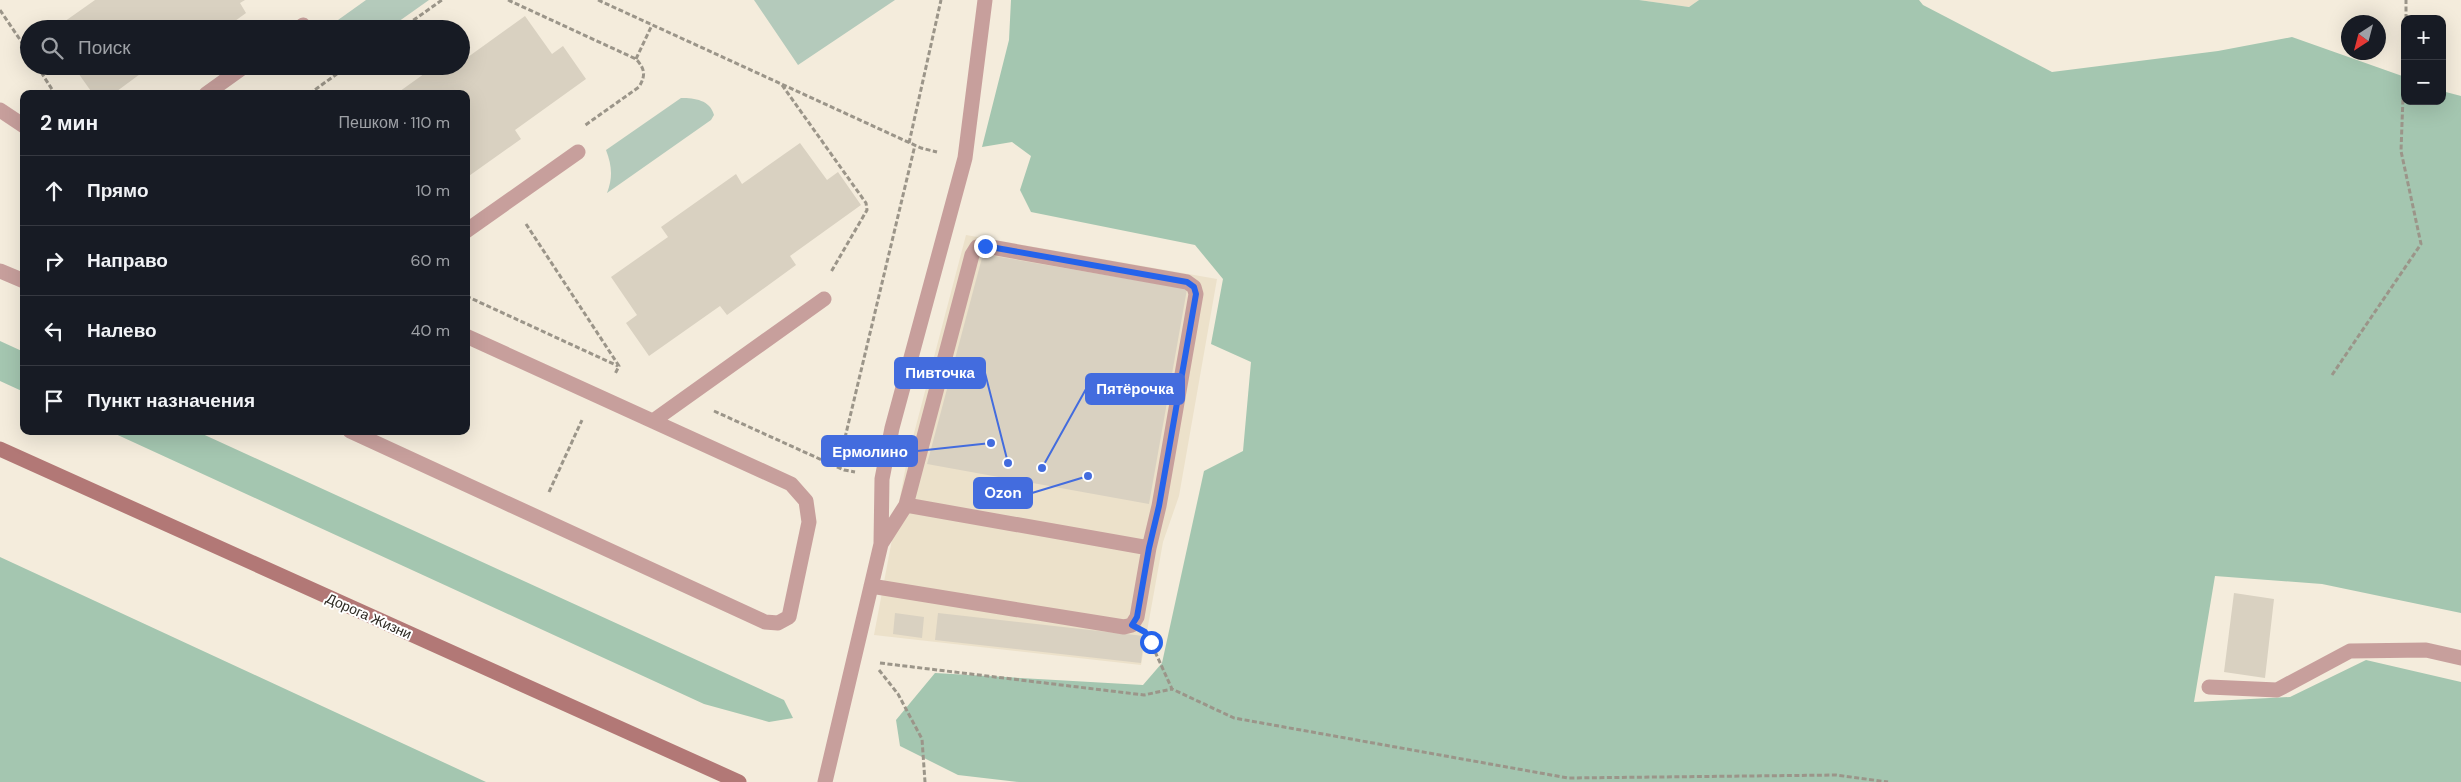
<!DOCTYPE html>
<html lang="ru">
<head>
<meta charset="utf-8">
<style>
  :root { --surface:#171b24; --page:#20242c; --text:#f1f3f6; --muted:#9ea1a6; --line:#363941 }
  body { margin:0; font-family:"DM Sans",sans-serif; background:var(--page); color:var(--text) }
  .controls { position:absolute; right:15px; top:15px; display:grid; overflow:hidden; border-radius:10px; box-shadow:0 5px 20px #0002 }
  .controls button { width:45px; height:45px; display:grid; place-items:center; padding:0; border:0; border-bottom:1px solid var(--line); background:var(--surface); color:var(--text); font:25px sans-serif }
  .compass { position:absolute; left:2341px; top:15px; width:45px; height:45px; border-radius:50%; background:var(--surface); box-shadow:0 5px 20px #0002; rotate:216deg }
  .stop { position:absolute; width:15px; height:15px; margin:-11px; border:4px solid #2563eb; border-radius:50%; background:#fff }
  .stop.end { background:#2563eb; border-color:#fff; box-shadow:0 1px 5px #0008 }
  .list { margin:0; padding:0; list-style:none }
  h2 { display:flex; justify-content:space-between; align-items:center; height:65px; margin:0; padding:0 20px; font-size:21px }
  h2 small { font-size:16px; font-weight:400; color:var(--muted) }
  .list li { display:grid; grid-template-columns:32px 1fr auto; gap:15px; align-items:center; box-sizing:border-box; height:70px; padding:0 20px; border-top:1px solid var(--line) }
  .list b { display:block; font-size:19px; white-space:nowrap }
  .list em { font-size:16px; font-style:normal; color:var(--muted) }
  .icon { flex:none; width:28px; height:28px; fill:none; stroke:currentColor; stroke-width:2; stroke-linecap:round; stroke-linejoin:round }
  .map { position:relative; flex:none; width:2461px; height:782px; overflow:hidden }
  .search { position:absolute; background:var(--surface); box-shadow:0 5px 20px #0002; left:20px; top:20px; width:450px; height:55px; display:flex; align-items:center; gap:12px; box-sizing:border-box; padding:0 18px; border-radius:28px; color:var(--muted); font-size:19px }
  .panel { position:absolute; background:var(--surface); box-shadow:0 5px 20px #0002; left:20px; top:90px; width:450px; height:345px; border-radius:10px }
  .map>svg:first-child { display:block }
</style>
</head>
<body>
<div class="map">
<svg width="2461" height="782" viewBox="0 0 2461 782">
  <rect width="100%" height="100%" fill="#f4ecdc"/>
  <path fill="#ece1ca" d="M 1639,0 L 1699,0 L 1689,7 Z
    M 966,235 L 1217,279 L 1179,496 L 1163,542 L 1141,665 L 874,635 L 907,460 Z"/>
  <path fill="#b4cabb" d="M 366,0 L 429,0 L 388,29 L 332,29 L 331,25 Z
    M 754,0 L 895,0 L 798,65 Z
    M 681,98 C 695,98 710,100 714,115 L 711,120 L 607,193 C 613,177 612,166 606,150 Z"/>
  <path fill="#a4c6b0" d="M 1011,0 L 1639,0 L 1689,7 L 1699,0 L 1919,0 L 1923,5 L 2052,72 L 2218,51 L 2292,37 L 2405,77 L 2405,101 L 2442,101 L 2442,91 L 2461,96 L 2461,613 L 2322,584 L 2215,576 L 2194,702 L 2290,697 L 2366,660 L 2461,682 L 2461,782 L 1019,782 L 958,775 L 900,746 L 896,720 L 935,673 L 1143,685 L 1162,663 L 1204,471 L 1243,451 L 1251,362 L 1211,344 L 1223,279 L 1195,245 L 1031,212 L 1020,190 L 1031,156 L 1012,142 L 982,147 L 1009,40 Z
    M 0,341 L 24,352 L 24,392 L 0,381 Z
    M 109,431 L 196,431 L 784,700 L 793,718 L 769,722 L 704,704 Z
    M 0,557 L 486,782 L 0,782 Z"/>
  <path fill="#d9d1c1" d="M 95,0 L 245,0 L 240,3 L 246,13 L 224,29 L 64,29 L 61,24 Z
    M 525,16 L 552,54 L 563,46 L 586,79 L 515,130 L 521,139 L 466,178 L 466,94 L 396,94 L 435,66 L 461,66 L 461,48 L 468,57 Z
    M 81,66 L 151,66 L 113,94 L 93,94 L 76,70 Z
    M 800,143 L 827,180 L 838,172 L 861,205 L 790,256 L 796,265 L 727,315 L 720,306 L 649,356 L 626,323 L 637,315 L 611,277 L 668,237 L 661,227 L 736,174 L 742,184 Z
    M 983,254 L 1187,289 L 1149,504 L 927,464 Z
    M 2234,593 L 2274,599 L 2265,678 L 2224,672 Z
    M 895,613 L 924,617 L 922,638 L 893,634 Z
    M 938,613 L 1144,636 L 1141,663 L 935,640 Z"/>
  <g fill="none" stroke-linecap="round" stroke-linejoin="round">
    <path stroke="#9b9589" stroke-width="3" stroke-dasharray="5 2.5" stroke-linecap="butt" d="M 508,0 L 636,59 C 645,69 646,75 639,87 L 584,126
      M 598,0 L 921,148 L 937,152
      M 0,10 L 29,53
      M 2406,19 L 2406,0
      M 401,29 L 442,0
      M 636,59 L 652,25
      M 37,66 L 55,94
      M 782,85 L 866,203 L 867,210 L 831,272
      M 309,94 L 348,66
      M 909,143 L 941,0
      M 526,224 L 619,366 L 615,374
      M 466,296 L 618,366
      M 2332,375 L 2421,244 L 2401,151 L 2405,42
      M 714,411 L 844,470 L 855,472
      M 838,467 L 915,145
      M 549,492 L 582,420
      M 1152,645 L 1172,689 L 1234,718 L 1568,778 L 1836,775 L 1888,782
      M 880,663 L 1144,695 L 1172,689
      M 879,670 L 898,694 L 922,739 L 925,782"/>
    <path stroke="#c79f9c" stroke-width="15" d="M 298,29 L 303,25
      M 206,94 L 245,66
      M 0,110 L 24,126
      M 466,231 L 578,152
      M 0,271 L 24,281
      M 653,421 L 824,299
      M 350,431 L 765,622 L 778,623 L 789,617 L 809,522 L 806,501 L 791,484 L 466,336
      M 906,505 L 1149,548
      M 881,544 L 882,479 L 892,428 L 965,158 L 985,0
      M 2209,687 L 2277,690 L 2350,651 L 2426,650 L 2461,658
      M 825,782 L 881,544 L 906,505 L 972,255 L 977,247 L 985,246 L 1187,282 L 1194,287 L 1196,294 L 1159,506 L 1149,548 L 1137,617 L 1132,625 L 1124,627 L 871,586"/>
    <path stroke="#b27876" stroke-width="15" d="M 0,449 L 739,782"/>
  </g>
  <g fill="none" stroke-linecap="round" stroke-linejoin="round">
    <path stroke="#2563eb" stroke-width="6" d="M 985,246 L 1187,282 L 1194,287 L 1196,294 L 1159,506 L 1149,548 L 1137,617 L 1132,625 L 1145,632 L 1151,642"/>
  </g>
  <g text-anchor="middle" stroke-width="4" stroke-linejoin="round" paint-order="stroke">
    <g font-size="14" fill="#2e2b24" stroke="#fff">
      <text transform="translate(369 616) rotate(24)" y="5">Дорога Жизни</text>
    </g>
  </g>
  <path fill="none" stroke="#436cde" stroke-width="2" d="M1008 463L985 373M1042 468L1086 389M991 443L917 451M1088 476L1032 493"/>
  <g fill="#436cde" stroke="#fff" stroke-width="2">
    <circle cx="1008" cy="463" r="5"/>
    <circle cx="1042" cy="468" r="5"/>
    <circle cx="991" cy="443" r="5"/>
    <circle cx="1088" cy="476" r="5"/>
  </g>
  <g fill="#436cde" stroke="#436cde" stroke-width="2">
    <rect x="895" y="358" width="90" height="30" rx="5"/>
    <rect x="1086" y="374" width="98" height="30" rx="5"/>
    <rect x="822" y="436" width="95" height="30" rx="5"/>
    <rect x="974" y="478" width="58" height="30" rx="5"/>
  </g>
  <g font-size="15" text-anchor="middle" font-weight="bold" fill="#fff">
    <text x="940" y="378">Пивточка</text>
    <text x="1135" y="394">Пятёрочка</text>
    <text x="870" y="457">Ермолино</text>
    <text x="1003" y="498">Ozon</text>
  </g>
</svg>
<div class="controls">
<button>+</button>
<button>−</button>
</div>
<svg class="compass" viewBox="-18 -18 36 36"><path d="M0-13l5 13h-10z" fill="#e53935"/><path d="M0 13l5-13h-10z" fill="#9ea1a6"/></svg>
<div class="stop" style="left:1151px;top:642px"></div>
<div class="stop end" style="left:985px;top:246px"></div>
<div class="search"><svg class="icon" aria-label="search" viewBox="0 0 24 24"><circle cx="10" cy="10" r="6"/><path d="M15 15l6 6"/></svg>Поиск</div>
<section class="panel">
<h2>2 мин<small>Пешком · 110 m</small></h2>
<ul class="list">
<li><svg class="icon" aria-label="ahead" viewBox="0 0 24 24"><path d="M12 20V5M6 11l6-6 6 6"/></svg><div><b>Прямо</b></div><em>10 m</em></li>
<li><svg class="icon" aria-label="right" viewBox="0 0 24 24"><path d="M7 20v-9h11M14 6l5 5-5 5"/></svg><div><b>Направо</b></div><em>60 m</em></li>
<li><svg class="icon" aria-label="left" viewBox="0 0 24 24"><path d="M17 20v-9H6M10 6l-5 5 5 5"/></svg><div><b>Налево</b></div><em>40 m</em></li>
<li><svg class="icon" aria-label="arrive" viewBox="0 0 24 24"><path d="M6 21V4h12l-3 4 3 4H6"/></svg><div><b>Пункт назначения</b></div></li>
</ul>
</section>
</div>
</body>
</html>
